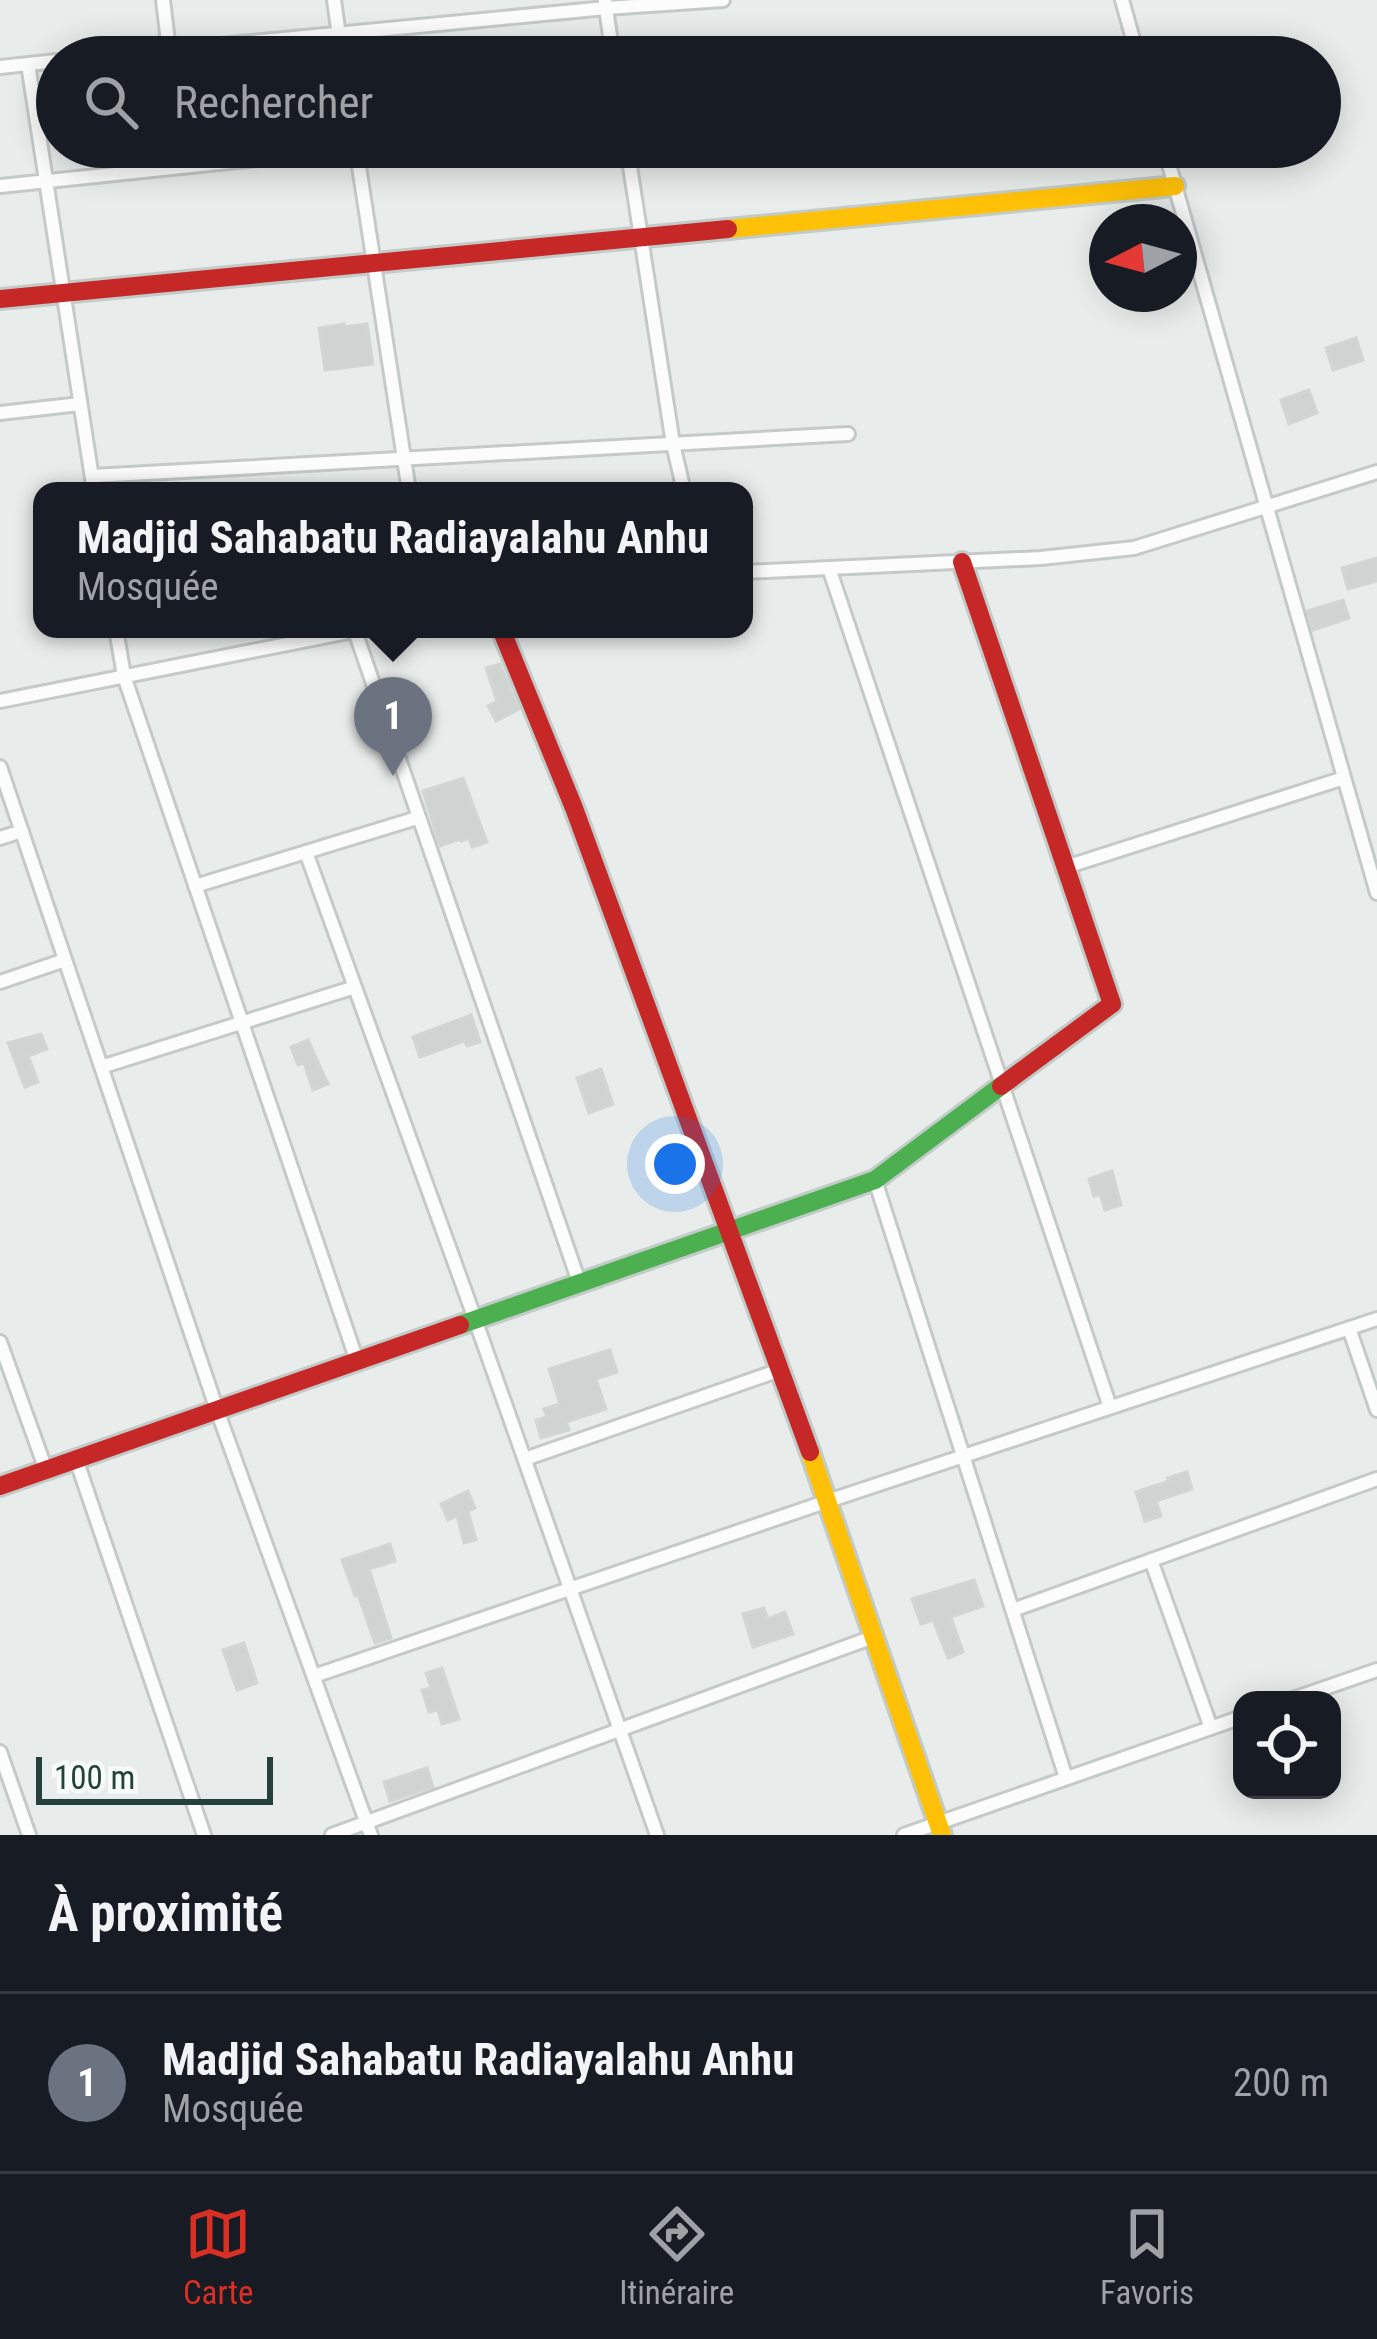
<!DOCTYPE html>
<html lang="fr">
<head>
<meta charset="utf-8">
<style>
  :root { --surface:#171b24; --page:#242831; --text:#f1f3f6; --muted:#9ea1a6; --line:#363941; --accent:#d93025 }
  body { margin:0; font-family:"Roboto Condensed",sans-serif; background:var(--page); color:var(--text) }
  .controls { position:absolute; right:36px; bottom:36px; display:grid; overflow:hidden; border-radius:24px; box-shadow:0 6px 30px #0003 }
  .controls button { width:108px; height:108px; display:grid; place-items:center; padding:0; border:0; border-bottom:3px solid var(--line); background:var(--surface); color:var(--text); font:60px sans-serif }
  .compass { position:absolute; left:1089px; top:204px; width:108px; height:108px; border-radius:50%; background:var(--surface); box-shadow:0 6px 30px #0003; rotate:264deg }
  .scale { position:absolute; left:36px; bottom:30px; width:237px; box-sizing:border-box; padding-left:12px; border:6px solid #24423a; border-top:0; font-size:33px; line-height:42px; white-space:nowrap; color:#24423a; -webkit-text-stroke:9px #f7fbf9; paint-order:stroke }
  .you { position:absolute; left:675px; top:1164px; width:42px; height:42px; margin:-30px; border:9px solid #fff; border-radius:50%; background:#1a73e8; box-shadow:0 0 0 18px #1a73e833 }
  .badge { display:grid; place-items:center; width:78px; height:78px; border-radius:50%; background:var(--accent); color:#fff; font-size:39px; font-weight:700 }
  .pin { position:absolute; translate:-50% -99px; filter:drop-shadow(0 3px 6px #0008) }
  .pin::after { content:''; position:absolute; top:63px; width:42px; height:36px; background:inherit; clip-path:polygon(0 0,100% 0,50% 100%) }
  .popup { position:absolute; left:33px; top:482px; width:720px; height:156px; box-sizing:border-box; display:grid; place-content:center; border-radius:24px; background:var(--surface); filter:drop-shadow(0 3px 9px #0005); font-size:39px; white-space:nowrap; color:var(--muted) }
  .popup b { font-size:45px; color:var(--text) }
  .popup::after { content:''; position:absolute; left:50%; top:100%; margin-left:-24px; border:24px solid transparent; border-top-color:var(--surface) }
  .list { margin:0; padding:0; list-style:none }
  h2 { display:flex; justify-content:space-between; align-items:center; height:156px; margin:0; padding:0 48px; font-size:51px }
  h2 small { font-size:39px; font-weight:400; color:var(--muted) }
  .list li { display:grid; grid-template-columns:78px 1fr auto; gap:36px; align-items:center; box-sizing:border-box; height:180px; padding:0 48px; border-top:3px solid var(--line) }
  .list b { display:block; font-size:45px; white-space:nowrap }
  .list p { margin:0; font-size:39px; white-space:nowrap; color:var(--muted) }
  .list em { font-size:39px; font-style:normal; color:var(--muted) }
  .icon { flex:none; width:66px; height:66px; fill:none; stroke:currentColor; stroke-width:2; stroke-linecap:round; stroke-linejoin:round }
  .map { position:relative; flex:none; width:1377px; height:1835px; overflow:hidden }
  .search { position:absolute; background:var(--surface); box-shadow:0 6px 30px #0003; left:36px; right:36px; top:36px; height:132px; display:flex; align-items:center; gap:30px; box-sizing:border-box; padding:0 42px; border-radius:66px; color:var(--muted); font-size:45px }
  .sheet { height:336px; background:var(--surface) }
  nav { display:flex; justify-content:space-around; align-items:center; box-sizing:border-box; height:168px; border-top:3px solid var(--line); background:var(--surface); font-size:33px; color:var(--muted) }
  nav a { display:grid; justify-items:center; gap:6px }
  nav .on { color:var(--accent) }
  .map>svg:first-child { display:block }
</style>
</head>
<body>
<div class="map">
<svg width="1377" height="1835" viewBox="0 0 1377 1835">
  <rect width="100%" height="100%" fill="#e8edeb"/>
  <path fill="#cfd4d2" stroke="#d1d6d4" stroke-width="3" d="M 344,324 L 344,327 L 367,324 L 373,364 L 325,370 L 319,328 Z
    M 1356,338 L 1363,360 L 1333,370 L 1326,348 Z
    M 1309,390 L 1317,413 L 1289,424 L 1281,400 Z
    M 1377,558 L 1377,581 L 1348,589 L 1342,568 Z
    M 1343,600 L 1349,618 L 1313,630 L 1307,611 Z
    M 500,664 L 519,709 L 496,721 L 488,706 L 497,701 L 486,668 Z
    M 463,778 L 487,842 L 472,847 L 469,838 L 461,841 L 460,839 L 440,846 L 423,791 Z
    M 471,1015 L 480,1042 L 467,1046 L 464,1041 L 420,1057 L 413,1037 Z
    M 41,1034 L 47,1049 L 28,1056 L 38,1082 L 25,1087 L 8,1043 Z
    M 308,1040 L 328,1084 L 313,1090 L 304,1063 L 298,1065 L 291,1047 Z
    M 601,1069 L 613,1104 L 589,1113 L 577,1078 Z
    M 1112,1171 L 1121,1205 L 1105,1210 L 1100,1194 L 1094,1196 L 1089,1179 Z
    M 610,1350 L 617,1372 L 596,1379 L 606,1409 L 566,1422 L 569,1430 L 541,1438 L 536,1420 L 547,1417 L 544,1409 L 560,1404 L 549,1369 Z
    M 1187,1472 L 1192,1489 L 1156,1501 L 1161,1516 L 1145,1521 L 1136,1492 L 1169,1481 L 1168,1478 Z
    M 468,1491 L 475,1508 L 468,1511 L 476,1540 L 464,1543 L 457,1516 L 448,1520 L 441,1504 Z
    M 390,1544 L 395,1561 L 369,1569 L 391,1638 L 375,1643 L 358,1595 L 355,1596 L 342,1560 Z
    M 974,1580 L 983,1606 L 951,1617 L 963,1652 L 948,1658 L 933,1620 L 921,1624 L 912,1599 Z
    M 764,1608 L 768,1619 L 785,1612 L 793,1634 L 753,1647 L 743,1614 Z
    M 244,1643 L 257,1683 L 237,1690 L 223,1650 Z
    M 442,1668 L 459,1719 L 442,1724 L 438,1710 L 429,1712 L 422,1690 L 431,1688 L 426,1673 Z
    M 427,1768 L 433,1787 L 390,1801 L 384,1782 Z"/>
  <g fill="none" stroke-linecap="round" stroke-linejoin="round">
    <g stroke="#c5cac8" stroke-width="18">
      <path id="street" d="M 163,0 L 169,50
        M 334,0 L 342,57
        M 1122,0 L 1138,57
        M 605,1 L 613,57
        M 96,57 L 606,8 L 723,0
        M 28,64 L 94,491
        M 0,67 L 57,61
        M 356,147 L 409,491
        M 627,147 L 673,444 L 684,491
        M 1164,147 L 1377,893
        M 0,186 L 374,147
        M 0,413 L 80,404
        M 92,476 L 848,434
        M 829,568 L 1110,1407
        M 744,572 L 1041,558 L 1134,548 L 1377,472
        M 116,629 L 124,676 L 357,1361
        M 355,631 L 579,1282
        M 0,701 L 363,629
        M 0,767 L 217,1410 L 371,1835
        M 0,838 L 22,831
        M 306,852 L 475,1319 L 657,1835
        M 1066,867 L 1344,778
        M 195,886 L 417,818
        M 0,982 L 65,960
        M 101,1067 L 355,987
        M 875,1180 L 1066,1778
        M 1349,1328 L 1377,1410
        M 0,1342 L 46,1470
        M 76,1459 L 204,1835
        M 525,1459 L 780,1370
        M 1151,1560 L 1211,1728
        M 1013,1610 L 1377,1479
        M 314,1676 L 828,1501 L 1377,1319
        M 1290,1700 L 1377,1670
        M 0,1752 L 29,1835
        M 332,1835 L 873,1637
        M 904,1835 L 1242,1717"/>
    </g>
    <g stroke="#c3cbc8" stroke-width="24">
      <path id="fast" d="M 460,1325 L 875,1180 L 1001,1086"/>
    </g>
    <g stroke="#c3cbc8" stroke-width="24">
      <path id="slow" d="M 728,229 L 1175,186
        M 810,1452 L 942,1835"/>
    </g>
    <g stroke="#c3cbc8" stroke-width="24">
      <path id="jam" d="M 0,299 L 728,229
        M 962,562 L 1112,1004 L 1001,1086
        M 501,629 L 574,808 L 810,1452
        M 0,1486 L 460,1325"/>
    </g>
    <use href="#street" stroke="#fcfcfc" stroke-width="12"/>
    <use href="#fast" stroke="#4caf50" stroke-width="18"/>
    <use href="#slow" stroke="#ffc107" stroke-width="18"/>
    <use href="#jam" stroke="#c62828" stroke-width="18"/>
  </g>
</svg>
<div class="controls">
<button><svg class="icon" aria-label="locate" viewBox="0 0 24 24"><circle cx="12" cy="12" r="6"/><path d="M12 2v4M12 18v4M2 12h4M18 12h4"/></svg></button>
</div>
<svg class="compass" viewBox="-18 -18 36 36"><path d="M0-13l5 13h-10z" fill="#e53935"/><path d="M0 13l5-13h-10z" fill="#9ea1a6"/></svg>
<div class="scale">100 m</div>
<div class="you"></div>
<div class="pin badge" style="left:393px;top:776px;background:#6b7280">1</div>
<div class="popup"><b>Madjid Sahabatu Radiayalahu Anhu</b>Mosquée</div>
<div class="search"><svg class="icon" aria-label="search" viewBox="0 0 24 24"><circle cx="10" cy="10" r="6"/><path d="M15 15l6 6"/></svg>Rechercher</div>
</div>
<section class="sheet">
<h2>À proximité<small></small></h2>
<ul class="list">
<li><span class="badge" style="background:#6b7280">1</span><div><b>Madjid Sahabatu Radiayalahu Anhu</b><p>Mosquée</p></div><em>200 m</em></li>
</ul>
</section>
<nav>
<a class="on"><svg class="icon" aria-label="map" viewBox="0 0 24 24"><path d="M3 6l6-2 6 2 6-2v14l-6 2-6-2-6 2zM9 4v14M15 6v14"/></svg>Carte</a>
<a><svg class="icon" aria-label="directions" viewBox="0 0 24 24"><path d="M12 3l9 9-9 9-9-9zM9 14v-3h6M13 9l2 2-2 2"/></svg>Itinéraire</a>
<a><svg class="icon" aria-label="saved" viewBox="0 0 24 24"><path d="M7 4h10v16l-5-4-5 4z"/></svg>Favoris</a>
</nav>
</body>
</html>
